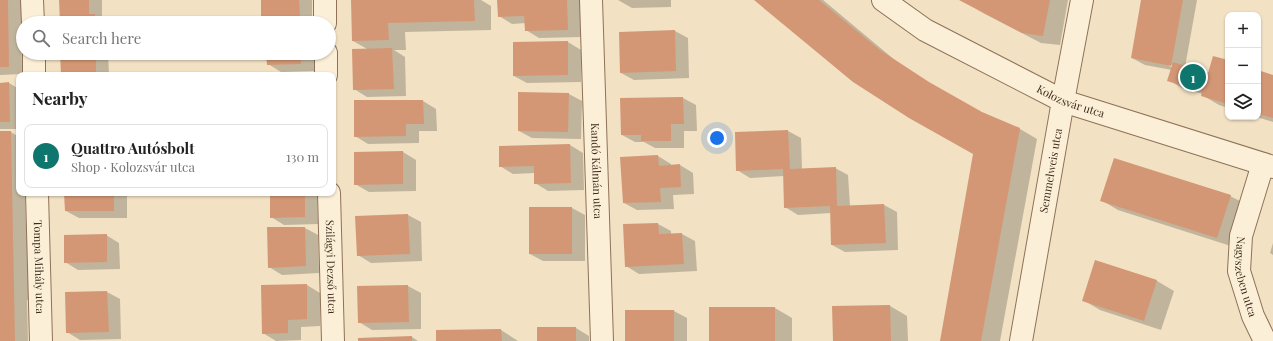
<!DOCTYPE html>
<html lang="en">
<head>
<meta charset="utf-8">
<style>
  :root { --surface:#fff; --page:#f2f2f2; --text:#222; --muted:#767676; --line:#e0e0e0; --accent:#0f766e }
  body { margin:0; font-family:"Playfair Display",serif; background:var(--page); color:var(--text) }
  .controls { position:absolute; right:12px; top:12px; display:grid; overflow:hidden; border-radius:8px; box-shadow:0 1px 3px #0004 }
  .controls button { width:36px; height:36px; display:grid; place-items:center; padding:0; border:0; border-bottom:1px solid var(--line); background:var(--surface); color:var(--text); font:20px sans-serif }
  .you { position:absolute; left:717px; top:138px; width:14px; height:14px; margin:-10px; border:3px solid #fff; border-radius:50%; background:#1a73e8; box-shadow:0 0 0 6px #1a73e833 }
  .badge { display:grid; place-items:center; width:26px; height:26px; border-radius:50%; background:var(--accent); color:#fff; font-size:13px; font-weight:700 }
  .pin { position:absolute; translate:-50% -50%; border:2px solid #fff; box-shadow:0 1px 4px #0006 }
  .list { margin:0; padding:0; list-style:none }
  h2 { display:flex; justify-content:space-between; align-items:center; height:52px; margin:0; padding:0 16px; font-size:17px }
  h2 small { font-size:13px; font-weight:400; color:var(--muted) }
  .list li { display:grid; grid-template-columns:26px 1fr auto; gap:12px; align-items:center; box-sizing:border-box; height:64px; margin:0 8px 8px; padding:0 8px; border:1px solid var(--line); border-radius:8px }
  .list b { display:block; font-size:15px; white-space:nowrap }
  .list p { margin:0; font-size:13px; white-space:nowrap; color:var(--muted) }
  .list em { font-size:13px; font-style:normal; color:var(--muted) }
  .icon { flex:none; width:22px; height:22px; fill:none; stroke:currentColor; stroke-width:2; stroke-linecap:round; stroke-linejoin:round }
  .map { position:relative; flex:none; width:1273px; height:341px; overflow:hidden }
  .search { position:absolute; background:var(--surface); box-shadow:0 1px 3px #0004; left:16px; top:16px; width:320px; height:44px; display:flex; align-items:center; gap:10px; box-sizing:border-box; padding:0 14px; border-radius:22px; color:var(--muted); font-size:15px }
  .panel { position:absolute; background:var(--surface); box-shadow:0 1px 3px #0004; left:16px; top:72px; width:320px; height:124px; border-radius:8px }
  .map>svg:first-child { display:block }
</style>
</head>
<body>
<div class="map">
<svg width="1273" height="341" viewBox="0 0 1273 341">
  <rect width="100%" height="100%" fill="#f2e1c3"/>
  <path fill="#0003" fill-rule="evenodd" d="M 0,0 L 21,0 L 22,74 L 0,75 Z
    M 60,0 L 102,0 L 102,19 L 108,23 L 61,23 Z
    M 268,0 L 312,0 L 312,23 L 272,23 L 262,17 Z
    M 352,0 L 481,0 L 491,6 L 491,30 L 405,32 L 406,50 L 394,50 L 405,57 L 406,96 L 367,97 L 354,89 L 369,50 L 353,41 Z
    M 498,0 L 580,0 L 581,37 L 539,38 L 526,30 L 526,23 L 512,24 L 499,16 Z
    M 618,0 L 671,0 L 671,7 L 632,8 Z
    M 755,0 L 823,0 L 896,61 L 938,89 L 982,113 L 1020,129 L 1037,139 L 1000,341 L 941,341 L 974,154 Z
    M 961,0 L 1068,0 L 1060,45 L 1041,43 L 985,14 Z
    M 1142,0 L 1197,0 L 1185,67 L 1208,73 L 1228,61 L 1228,108 L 1219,105 L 1202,95 L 1203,94 L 1182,88 L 1168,80 L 1172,70 L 1145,65 L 1132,58 ZM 1167,62 L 1173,66 L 1173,68 L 1166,64 Z
    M 675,31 L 688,38 L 689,78 L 634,80 L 621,73 Z
    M 568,42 L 581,50 L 581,82 L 527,83 L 514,76 Z
    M 61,53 L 108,53 L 109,75 L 63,75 L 62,74 Z
    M 267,53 L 314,53 L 314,71 L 281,72 L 268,64 Z
    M 1258,71 L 1273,76 L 1273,122 L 1257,117 L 1258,117 Z
    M 9,83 L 19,89 L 19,129 L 0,129 L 0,84 Z
    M 569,94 L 582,101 L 581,139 L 532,138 L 519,131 Z
    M 683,98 L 696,105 L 697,131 L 684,131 L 684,148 L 655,148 L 644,142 L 635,142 L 622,135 L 621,99 Z
    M 355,101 L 423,101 L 436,109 L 437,131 L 419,131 L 419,143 L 368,144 L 355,136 Z
    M 788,131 L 801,138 L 802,169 L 835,168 L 848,175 L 850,206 L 884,205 L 897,212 L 898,250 L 845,252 L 832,245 L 831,213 L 798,215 L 785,207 L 784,176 L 750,178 L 737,170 Z
    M 0,132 L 11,132 L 19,137 L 19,193 L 25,193 L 26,226 L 30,229 L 31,300 L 27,300 L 28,341 L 0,341 Z
    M 570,145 L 583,153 L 584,190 L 548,191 L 535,183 L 535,173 L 513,174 L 500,166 Z
    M 403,152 L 416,160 L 416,191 L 369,192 L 355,184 Z
    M 658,156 L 671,164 L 671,166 L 680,165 L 693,173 L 694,194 L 673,195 L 674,209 L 637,210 L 624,203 Z
    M 65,193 L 127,193 L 127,218 L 79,218 L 66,211 Z
    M 271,193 L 317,193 L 318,224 L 284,225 L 271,217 Z
    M 1230,196 L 1248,205 L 1234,247 L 1118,210 L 1101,200 Z
    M 572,208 L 585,215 L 585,261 L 543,261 L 530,254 Z
    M 408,215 L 421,222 L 422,261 L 371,263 L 358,255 Z
    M 658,224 L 671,231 L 671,234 L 682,234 L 695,241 L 697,271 L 639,274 L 626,266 Z
    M 305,228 L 318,235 L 319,273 L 282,275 L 269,267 Z
    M 106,235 L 119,243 L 120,269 L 78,270 L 65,262 Z
    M 1273,243 L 1273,255 L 1270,253 Z
    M 1096,261 L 1157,281 L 1174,291 L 1161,330 L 1100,310 L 1083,300 Z
    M 307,285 L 320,293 L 320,326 L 301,327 L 301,340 L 276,341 L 263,333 Z
    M 408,286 L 421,293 L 421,329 L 372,330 L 359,322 L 358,287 Z
    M 107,292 L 120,299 L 121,339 L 80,340 L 67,332 L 66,293 Z
    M 890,306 L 907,316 L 908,341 L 833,341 L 833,307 Z
    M 775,308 L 792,318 L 792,341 L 710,341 Z
    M 674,311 L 687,318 L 687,341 L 626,341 Z
    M 576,328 L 589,336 L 589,341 L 538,341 Z
    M 501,330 L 518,341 L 437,341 L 437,331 Z
    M 412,337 L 418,341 L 359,341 Z"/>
  <path fill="#d39775" d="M 0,0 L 8,0 L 9,67 L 0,67 Z
    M 59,0 L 89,0 L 89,14 L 95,14 L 95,23 L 60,23 Z
    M 261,0 L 299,0 L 300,17 L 261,18 Z
    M 351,0 L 474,0 L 475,21 L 388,23 L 389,40 L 352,41 Z
    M 497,0 L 567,0 L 568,30 L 525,31 L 524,16 L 498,17 Z
    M 754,0 L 819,0 L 880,50 L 929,82 L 982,112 L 1020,128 L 981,341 L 940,341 L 973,154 L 909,118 L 853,82 Z
    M 959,0 L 1050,0 L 1043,36 L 1022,33 Z
    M 1141,0 L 1183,0 L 1171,66 L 1131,58 Z
    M 675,30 L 676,71 L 620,73 L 619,32 Z
    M 568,41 L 568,75 L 513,76 L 513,42 Z
    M 392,48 L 394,89 L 353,90 L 352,49 Z
    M 60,53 L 96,53 L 96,74 L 61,75 Z
    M 266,53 L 301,53 L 301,64 L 267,65 Z
    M 1213,56 L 1228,60 L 1228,104 L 1201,96 L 1202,91 L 1167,81 L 1173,62 L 1208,73 Z
    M 1258,70 L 1273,75 L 1273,118 L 1258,114 Z
    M 261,73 L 302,73 L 302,75 L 261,75 Z
    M 9,82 L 10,122 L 0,122 L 0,83 Z
    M 518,92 L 569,93 L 568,132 L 518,131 Z
    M 683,97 L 684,124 L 671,124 L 671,141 L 641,141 L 641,135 L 621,135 L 620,98 Z
    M 354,100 L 423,100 L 424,124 L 406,124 L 406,136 L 354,137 Z
    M 788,130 L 790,169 L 836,167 L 837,206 L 884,204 L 886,243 L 831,245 L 830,206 L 784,208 L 783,169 L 736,171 L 735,132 Z
    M 0,131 L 11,131 L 15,341 L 0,341 Z
    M 570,144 L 571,183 L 534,184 L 534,166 L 499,167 L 499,146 Z
    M 403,151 L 403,184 L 354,185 L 354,152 Z
    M 658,155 L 659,166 L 680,164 L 681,187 L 660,188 L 661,202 L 623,203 L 620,157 Z
    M 1114,158 L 1231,195 L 1217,238 L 1100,201 Z
    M 64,193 L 114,193 L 114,211 L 65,211 Z
    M 270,193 L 305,193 L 305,217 L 270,218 Z
    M 529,207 L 572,207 L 572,254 L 529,254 Z
    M 408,214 L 410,254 L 357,256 L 355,216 Z
    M 658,223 L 659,234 L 682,233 L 684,264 L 625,267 L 623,224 Z
    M 267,227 L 305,227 L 306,266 L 268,268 Z
    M 107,234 L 107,262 L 64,263 L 64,235 Z
    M 1095,260 L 1157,280 L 1144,321 L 1082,301 Z
    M 307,284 L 307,319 L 288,320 L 288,333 L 262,334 L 261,285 Z
    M 408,285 L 409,322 L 358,323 L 357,286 Z
    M 107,291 L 109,332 L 66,333 L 65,292 Z
    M 890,305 L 891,341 L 833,341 L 832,306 Z
    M 709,307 L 775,307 L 775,341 L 709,341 Z
    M 625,310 L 674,310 L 674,341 L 625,341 Z
    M 537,327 L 576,327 L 576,341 L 537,341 Z
    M 501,329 L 502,341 L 436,341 L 436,330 Z
    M 412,336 L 412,341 L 358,341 L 358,338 Z"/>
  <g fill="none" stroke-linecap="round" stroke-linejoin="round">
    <g stroke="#8e7158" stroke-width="24">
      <g id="minor">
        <path d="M 32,0 L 33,23"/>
        <path d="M 325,0 L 325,23"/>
        <path id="s1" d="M 591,0 L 602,341"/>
        <path id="s2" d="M 883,0 L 925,30 L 1063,101 L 1273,167"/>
        <path d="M 34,53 L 34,75"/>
        <path d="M 326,53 L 326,75"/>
        <path id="s3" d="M 1263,164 L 1241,236 L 1239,271 L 1253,316 L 1265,341"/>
        <path id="s4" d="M 37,193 L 41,341"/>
        <path id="s5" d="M 329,193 L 333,341"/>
        <path id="s6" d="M 1021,341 L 1063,101 L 1082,0"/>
      </g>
    </g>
    <use href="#minor" stroke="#fcefd7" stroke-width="22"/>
  </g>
  <g text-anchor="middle" stroke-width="3" stroke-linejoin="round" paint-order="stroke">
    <g font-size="11" fill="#3c2a1d" stroke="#f8ecd3">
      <text dy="4" stroke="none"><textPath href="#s2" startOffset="214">Kolozsvár utca</textPath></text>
      <text dy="4" stroke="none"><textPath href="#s1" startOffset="171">Kandó Kálmán utca</textPath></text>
      <text dy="4" stroke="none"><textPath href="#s6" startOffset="173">Semmelweis utca</textPath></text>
      <text dy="4" stroke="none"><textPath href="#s4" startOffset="74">Tompa Mihály utca</textPath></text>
      <text dy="4" stroke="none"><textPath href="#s5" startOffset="74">Szilágyi Dezső utca</textPath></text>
      <text dy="4" stroke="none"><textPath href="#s3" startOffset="117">Nagyszeben utca</textPath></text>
    </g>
  </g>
</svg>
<div class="controls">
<button>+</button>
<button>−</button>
<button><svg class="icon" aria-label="layers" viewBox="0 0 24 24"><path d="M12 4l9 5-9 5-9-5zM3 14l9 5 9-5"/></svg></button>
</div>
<div class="you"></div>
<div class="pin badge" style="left:1193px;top:77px">1</div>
<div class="search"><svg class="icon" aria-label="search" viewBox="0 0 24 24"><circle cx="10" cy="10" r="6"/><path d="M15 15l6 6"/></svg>Search here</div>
<section class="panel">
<h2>Nearby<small></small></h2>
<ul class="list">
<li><span class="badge">1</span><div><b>Quattro Autósbolt</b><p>Shop · Kolozsvár utca</p></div><em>130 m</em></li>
</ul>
</section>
</div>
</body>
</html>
